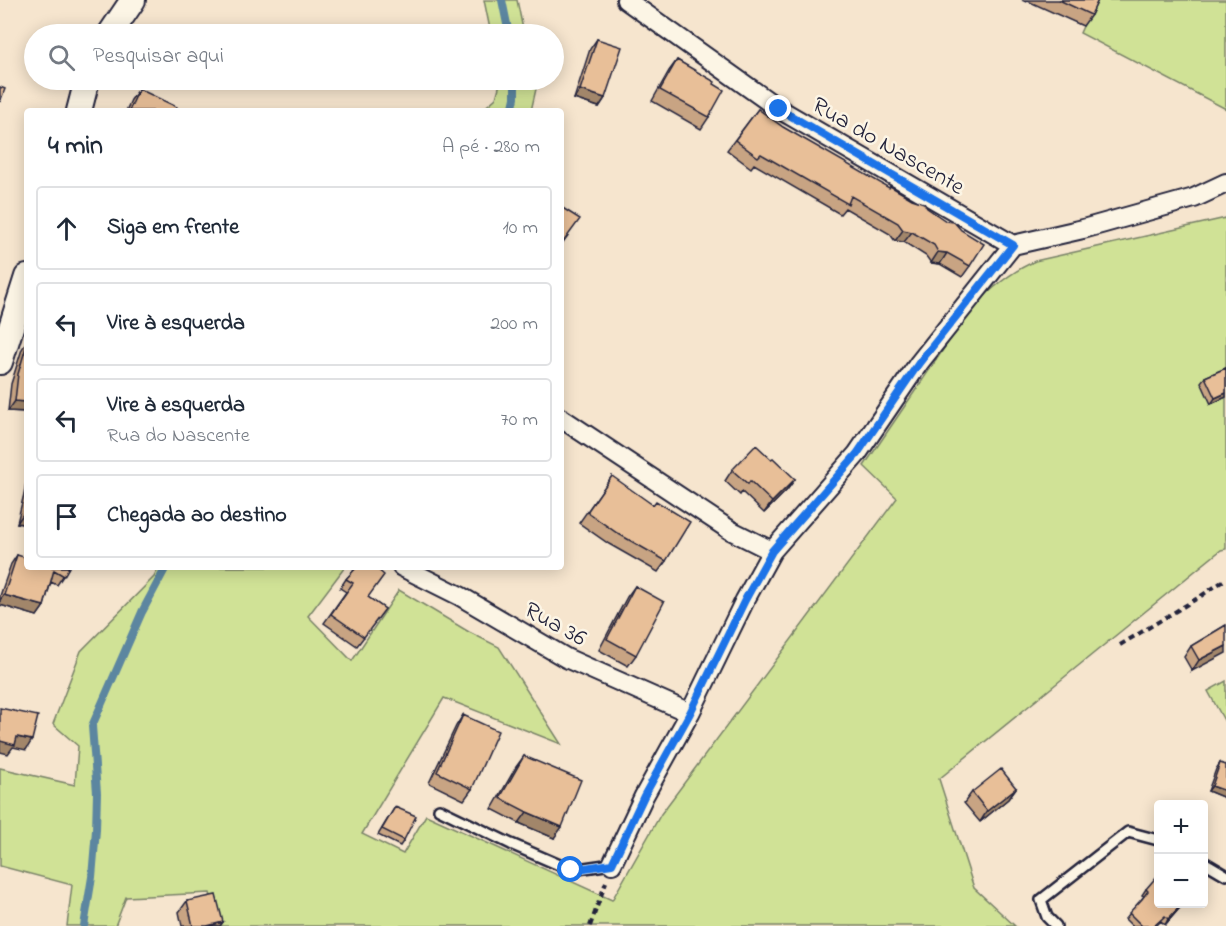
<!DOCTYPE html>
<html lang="pt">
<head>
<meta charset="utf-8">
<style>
  :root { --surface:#fff; --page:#f6f6f7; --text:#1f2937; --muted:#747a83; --line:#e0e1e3 }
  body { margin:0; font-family:"Indie Flower",sans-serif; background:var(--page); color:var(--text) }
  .controls { position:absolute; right:18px; bottom:18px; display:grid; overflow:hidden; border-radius:6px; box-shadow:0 3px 15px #0003 }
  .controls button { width:54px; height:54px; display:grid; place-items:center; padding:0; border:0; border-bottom:2px solid var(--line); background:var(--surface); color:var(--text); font:30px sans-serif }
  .stop { position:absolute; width:18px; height:18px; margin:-14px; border:4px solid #1a73e8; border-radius:50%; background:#fff }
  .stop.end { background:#1a73e8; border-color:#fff; box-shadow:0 2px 6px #0008 }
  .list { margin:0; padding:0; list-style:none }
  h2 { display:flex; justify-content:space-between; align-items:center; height:78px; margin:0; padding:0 24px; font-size:26px }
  h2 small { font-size:20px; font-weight:400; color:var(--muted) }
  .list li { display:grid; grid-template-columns:39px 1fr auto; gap:18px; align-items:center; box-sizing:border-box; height:84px; margin:0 12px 12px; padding:0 12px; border:2px solid var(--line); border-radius:6px }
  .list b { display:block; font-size:22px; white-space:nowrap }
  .list p { margin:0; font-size:20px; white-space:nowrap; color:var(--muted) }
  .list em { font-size:20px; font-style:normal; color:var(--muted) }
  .icon { flex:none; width:33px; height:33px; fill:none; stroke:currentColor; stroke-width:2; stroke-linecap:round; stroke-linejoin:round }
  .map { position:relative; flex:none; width:1226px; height:926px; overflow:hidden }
  .search { position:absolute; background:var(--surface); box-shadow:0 3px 15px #0003; left:24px; top:24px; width:540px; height:66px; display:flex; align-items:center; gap:15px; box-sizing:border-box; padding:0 21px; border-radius:33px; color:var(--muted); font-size:22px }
  .panel { position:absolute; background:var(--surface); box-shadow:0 3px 15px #0003; left:24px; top:108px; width:540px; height:462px; border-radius:6px }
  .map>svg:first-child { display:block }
</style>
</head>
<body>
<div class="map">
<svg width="1226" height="926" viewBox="0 0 1226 926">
  <rect width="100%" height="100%" fill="#f6e5ce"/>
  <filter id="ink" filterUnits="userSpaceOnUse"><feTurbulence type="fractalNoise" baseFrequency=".0167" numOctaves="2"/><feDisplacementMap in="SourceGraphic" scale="12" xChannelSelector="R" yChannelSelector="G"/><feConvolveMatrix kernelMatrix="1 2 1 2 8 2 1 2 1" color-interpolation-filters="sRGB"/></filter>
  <g filter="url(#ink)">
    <path fill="#d0e296" stroke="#798268" stroke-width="1.5" d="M 484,0 L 517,0 L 524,34 L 491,34 Z
      M 1095,0 L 1226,0 L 1226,109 L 1080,33 Z
      M 501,80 L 534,80 L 536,89 L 531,111 L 481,111 L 496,98 Z
      M 1226,218 L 1226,549 L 1221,550 L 939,779 L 974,888 L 1015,926 L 220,926 L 210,893 L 126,897 L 115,926 L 67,926 L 72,885 L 0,866 L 0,768 L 75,785 L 78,746 L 53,724 L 81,651 L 154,577 L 159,567 L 345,567 L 308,616 L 352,661 L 399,590 L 469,632 L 499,647 L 561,744 L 444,698 L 362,834 L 403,854 L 426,815 L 612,900 L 661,814 L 897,498 L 864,466 L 966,316 C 986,292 1007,274 1035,261 Z
      M 1226,681 L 1226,724 L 1208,691 Z"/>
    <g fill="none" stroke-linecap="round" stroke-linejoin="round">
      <path stroke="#5c86a0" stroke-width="8" d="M 502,0 L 509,34
        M 512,111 L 515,98 L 515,80
        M 84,926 L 92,877 L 96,830 L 97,793 L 92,726 L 142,612 L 166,567"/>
      <g stroke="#22223b" stroke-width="14">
        <path id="service" d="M 439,809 L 511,844 L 571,870 L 612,864
          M 1204,862 L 1226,875
          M 1056,926 L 1047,917 L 1041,900 L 1128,832 L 1158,840"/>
      </g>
      <g stroke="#22223b" stroke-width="22">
        <path id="minor" d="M 626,0 L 779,109 L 1013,245
          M 561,418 L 730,530 L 772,551
          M 402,567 L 460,596 L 566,658 L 690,713
          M 612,864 L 644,796 L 690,713 L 745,600 L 772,551 L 857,454 L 919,363 L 1013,245 L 1083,229 L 1194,198 L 1226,183"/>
      </g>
      <g stroke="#22223b" stroke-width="28">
        <path id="tertiary" d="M 110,34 L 133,0
          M 79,111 L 87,80
          M 0,362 L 27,277"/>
      </g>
      <path stroke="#22223b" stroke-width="4" stroke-dasharray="6 4.5" stroke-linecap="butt" d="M 1120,645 L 1201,596 L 1226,579
        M 590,926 L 606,882"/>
      <use href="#service" stroke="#fcf5e5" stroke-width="9"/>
      <use href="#minor" stroke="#fcf5e5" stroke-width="18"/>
      <use href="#tertiary" stroke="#fcf5e5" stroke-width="24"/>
    </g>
    <path fill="#c8a483" stroke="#22223b" stroke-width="1.5" d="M 1022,0 L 1098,0 L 1091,15 L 1083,26 L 1028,1 L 1026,2 Z
      M 597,39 L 605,98 L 599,107 L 574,99 L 590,49 Z
      M 677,60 L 714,84 L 709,117 L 701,129 L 652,101 L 669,71 Z
      M 139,89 L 175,111 L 126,111 L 131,100 Z
      M 758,109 L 970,266 L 962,277 L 940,264 L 931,263 L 926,256 L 904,242 L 895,241 L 890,234 L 845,208 L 840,214 L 754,164 L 751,168 L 727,150 Z
      M 27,341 L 27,412 L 8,411 L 11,384 L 22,349 Z
      M 1226,368 L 1226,397 L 1211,404 L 1201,382 L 1205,377 Z
      M 732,470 L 795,479 L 787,490 L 764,513 L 742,492 L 740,495 L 725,481 Z
      M 27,476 L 27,525 L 17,523 L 24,494 Z
      M 612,476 L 666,561 L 658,572 L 609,544 L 579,523 Z
      M 17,555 L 27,567 L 69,567 L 57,585 L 51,582 L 44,606 L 37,616 L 0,605 L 0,596 L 11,564 Z
      M 357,567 L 368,597 L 385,609 L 357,646 L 324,623 L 346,592 L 340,588 L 346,579 Z
      M 635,586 L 636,655 L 628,666 L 599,650 L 627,597 Z
      M 1226,625 L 1192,671 L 1184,657 L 1191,646 Z
      M 463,715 L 472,789 L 464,800 L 429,783 L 456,726 Z
      M 524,756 L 554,838 L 519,823 L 492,809 L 516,767 Z
      M 1220,763 L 1225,798 L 1208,791 L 1216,769 Z
      M 1016,788 L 1008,799 L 980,822 L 964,803 L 972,792 Z
      M 395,807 L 404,840 L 400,846 L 378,835 Z
      M 1146,889 L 1184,903 L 1165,925 L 1161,921 L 1156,926 L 1132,926 L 1125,919 L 1141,900 L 1144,896 L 1142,895 Z
      M 187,901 L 223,922 L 220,926 L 182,926 L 179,912 Z"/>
    <path fill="#a2866a" stroke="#22223b" stroke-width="1.5" d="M 580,90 L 605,98 L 599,107 L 574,99 Z
      M 903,230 L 912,232 L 904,242 L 895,241 Z
      M 938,252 L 947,253 L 940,264 L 931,263 Z
      M 1226,393 L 1226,397 L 1211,404 L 1215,398 Z
      M 15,401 L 27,402 L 27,412 L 8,411 Z
      M 795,479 L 787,490 L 764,513 L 772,502 Z
      M 24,513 L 27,514 L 27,525 L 17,523 Z
      M 4,595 L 44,606 L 37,616 L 0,605 L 0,600 Z
      M 1226,646 L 1226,653 L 1192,671 L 1199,660 Z
      M 17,737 L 32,740 L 26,750 L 13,747 L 8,754 L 0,752 L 0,741 Z
      M 1212,786 L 1226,791 L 1225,798 L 1208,791 Z
      M 1016,788 L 1008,799 L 980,822 L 987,811 Z
      M 527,812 L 562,827 L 554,838 L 519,823 Z
      M 1183,903 L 1184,903 L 1165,925 L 1168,919 Z
      M 223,922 L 220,926 L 207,926 Z"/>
    <path fill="#e8bf98" stroke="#22223b" stroke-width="1.5" d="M 1059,0 L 1098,0 L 1091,15 Z
      M 597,39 L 622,47 L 605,98 L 580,90 Z
      M 677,60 L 715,82 L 714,84 L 724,90 L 709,117 L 660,90 Z
      M 0,87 L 5,89 L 0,102 Z
      M 139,89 L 177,107 L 175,111 L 129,111 Z
      M 758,109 L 783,127 L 889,188 L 890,186 L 912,199 L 924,203 L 927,208 L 946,221 L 954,222 L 961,230 L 984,244 L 970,266 L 947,253 L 938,252 L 934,245 L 912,232 L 903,230 L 898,223 L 851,196 L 848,204 L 761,154 L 758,157 L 735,140 Z
      M 561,207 L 580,219 L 561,245 Z
      M 27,344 L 27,402 L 15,401 L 18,374 Z
      M 1226,368 L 1226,393 L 1215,398 L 1205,377 Z
      M 756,445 L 771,459 L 773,458 L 795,479 L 772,502 L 750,481 L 748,484 L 732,470 Z
      M 612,476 L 653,505 L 656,501 L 690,522 L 666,561 L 617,533 L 587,512 Z
      M 27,502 L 27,514 L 24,513 Z
      M 17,555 L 27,558 L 27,567 L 69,567 L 64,576 L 54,570 L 44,606 L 4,595 Z
      M 357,567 L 375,567 L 384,575 L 368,597 L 385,609 L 364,637 L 331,614 L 353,583 L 346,579 Z
      M 635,586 L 664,602 L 636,655 L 607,639 Z
      M 1226,625 L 1226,646 L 1199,660 L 1191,646 Z
      M 0,708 L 38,716 L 32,740 L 17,737 L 15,745 L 0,741 Z
      M 463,715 L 498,731 L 472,789 L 437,772 Z
      M 524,756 L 581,780 L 562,827 L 527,812 L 500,798 Z
      M 1220,763 L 1226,765 L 1226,791 L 1212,786 Z
      M 1001,769 L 1016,788 L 987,811 L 972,792 Z
      M 395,807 L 416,816 L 404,840 L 382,829 Z
      M 1158,875 L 1158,903 L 1183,903 L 1168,919 L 1165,916 L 1154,926 L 1142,926 L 1129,913 L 1142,899 L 1148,891 L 1146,889 Z
      M 216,895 L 223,922 L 207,926 L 193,926 L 187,901 Z"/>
  </g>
  <g fill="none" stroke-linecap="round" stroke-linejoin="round" filter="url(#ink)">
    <path stroke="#1a73e8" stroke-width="8" d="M 571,870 L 612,864 L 644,796 L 690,713 L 745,600 L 772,551 L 857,454 L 919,363 L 1013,245 L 779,109"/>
  </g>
  <g text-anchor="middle" stroke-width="5" stroke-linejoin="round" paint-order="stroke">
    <g font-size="24" fill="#22223b" stroke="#fcf5e5">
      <text transform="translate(889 145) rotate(30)" y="8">Rua do Nascente</text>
      <text transform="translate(556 623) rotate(29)" y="8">Rua 36</text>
    </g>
  </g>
</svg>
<div class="controls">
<button>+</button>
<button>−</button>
</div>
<div class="stop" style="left:571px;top:870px"></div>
<div class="stop end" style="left:779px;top:109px"></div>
<div class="search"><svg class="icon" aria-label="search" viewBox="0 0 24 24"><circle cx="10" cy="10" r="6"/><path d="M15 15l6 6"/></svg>Pesquisar aqui</div>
<section class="panel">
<h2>4 min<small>A pé · 280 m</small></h2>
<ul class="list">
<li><svg class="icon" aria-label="ahead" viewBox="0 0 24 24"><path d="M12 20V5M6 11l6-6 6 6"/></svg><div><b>Siga em frente</b></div><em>10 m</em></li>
<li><svg class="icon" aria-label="left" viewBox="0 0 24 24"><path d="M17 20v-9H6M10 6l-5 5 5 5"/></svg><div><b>Vire à esquerda</b></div><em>200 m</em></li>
<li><svg class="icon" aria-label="left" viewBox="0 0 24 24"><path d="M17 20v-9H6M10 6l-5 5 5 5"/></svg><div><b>Vire à esquerda</b><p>Rua do Nascente</p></div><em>70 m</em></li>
<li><svg class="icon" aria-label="arrive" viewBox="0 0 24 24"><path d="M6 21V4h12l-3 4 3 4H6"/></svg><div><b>Chegada ao destino</b></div></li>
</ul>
</section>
</div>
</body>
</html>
